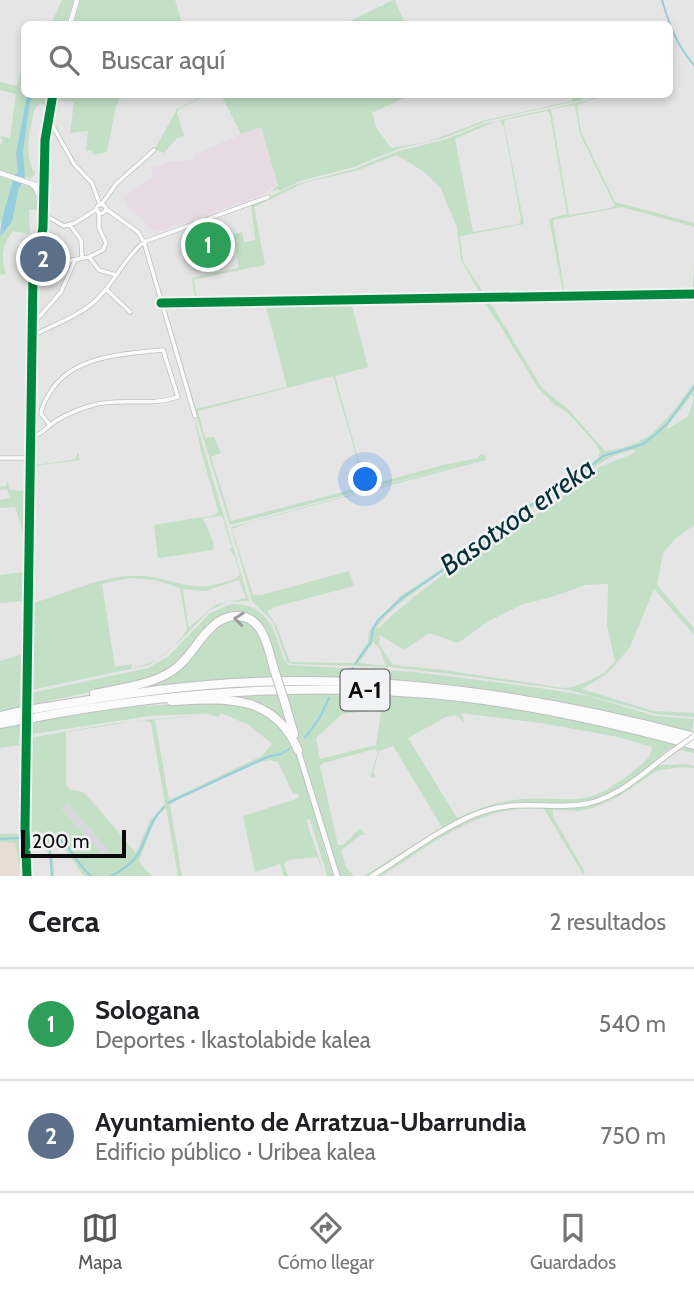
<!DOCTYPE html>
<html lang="es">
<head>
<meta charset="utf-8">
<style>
  :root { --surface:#fff; --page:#f6f6f6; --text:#202124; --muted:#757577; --line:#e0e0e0; --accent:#585859 }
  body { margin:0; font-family:Cabin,sans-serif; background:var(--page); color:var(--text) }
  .scale { position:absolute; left:21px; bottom:18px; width:105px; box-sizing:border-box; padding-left:7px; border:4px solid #0c0c0d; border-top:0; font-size:19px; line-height:24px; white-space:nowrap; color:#0c0c0d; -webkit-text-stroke:5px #f1f2f3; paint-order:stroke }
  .you { position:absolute; left:366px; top:480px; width:24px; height:24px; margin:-18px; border:5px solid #fff; border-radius:50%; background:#1a73e8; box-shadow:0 0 0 10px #1a73e833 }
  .badge { display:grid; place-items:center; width:46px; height:46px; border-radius:50%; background:var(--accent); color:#fff; font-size:23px; font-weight:700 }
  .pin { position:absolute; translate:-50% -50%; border:4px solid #fff; box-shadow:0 2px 7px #0006 }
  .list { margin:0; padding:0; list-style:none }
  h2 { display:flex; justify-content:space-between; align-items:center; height:91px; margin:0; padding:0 28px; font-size:30px }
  h2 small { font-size:23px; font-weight:400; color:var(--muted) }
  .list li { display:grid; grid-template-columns:46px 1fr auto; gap:21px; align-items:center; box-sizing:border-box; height:112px; padding:0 28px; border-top:2px solid var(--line) }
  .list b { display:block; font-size:26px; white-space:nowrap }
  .list p { margin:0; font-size:23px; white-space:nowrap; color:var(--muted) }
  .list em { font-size:23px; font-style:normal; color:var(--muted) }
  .icon { flex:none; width:38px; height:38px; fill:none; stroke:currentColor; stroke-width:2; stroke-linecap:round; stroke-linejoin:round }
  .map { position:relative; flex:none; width:694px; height:876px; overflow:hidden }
  .search { position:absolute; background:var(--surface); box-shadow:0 4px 10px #0003; left:21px; right:21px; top:21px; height:77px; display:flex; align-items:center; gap:18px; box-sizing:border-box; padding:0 24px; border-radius:10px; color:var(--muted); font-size:26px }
  .sheet { height:315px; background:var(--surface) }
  nav { display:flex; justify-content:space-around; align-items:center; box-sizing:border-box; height:98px; border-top:2px solid var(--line); background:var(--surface); font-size:19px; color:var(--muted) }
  nav a { display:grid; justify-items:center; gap:4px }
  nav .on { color:var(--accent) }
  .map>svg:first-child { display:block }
</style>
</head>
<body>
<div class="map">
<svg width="694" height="876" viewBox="0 0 694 876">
  <rect width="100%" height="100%" fill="#e5e5e5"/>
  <path fill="#d6d8dd" d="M 68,804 L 108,850 L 103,855 L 65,813 L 62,808 Z"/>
  <path fill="#e8ddd5" d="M 0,842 L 15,842 L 21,876 L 0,876 Z"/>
  <path fill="#e7dbe3" d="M 261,126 L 277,185 L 263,193 L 263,195 L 179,225 L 173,225 L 171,228 L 162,231 L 150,229 L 135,212 L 131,212 L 127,208 L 123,197 L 153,176 L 151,166 L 163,165 L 163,162 L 195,160 L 195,154 Z"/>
  <path fill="#c3dfc6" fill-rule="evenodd" d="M 62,0 L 74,0 L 66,24 L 51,24 Z
    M 80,0 L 175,0 L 182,24 L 73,24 Z
    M 393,0 L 396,0 L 395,2 L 406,24 L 344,24 Z
    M 24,61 L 24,94 L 27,95 L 16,153 L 18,173 L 14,175 L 0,172 L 0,146 L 3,141 L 0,136 L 10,138 L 16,94 L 0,90 L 0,82 L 17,86 Z
    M 205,94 L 208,95 L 180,108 L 177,113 L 184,136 L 177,138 L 164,153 L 155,149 L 177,109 L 181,107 Z
    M 34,95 L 51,95 L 48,108 L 41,103 L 35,108 C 30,130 23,154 35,174 L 30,179 L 23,175 L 23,152 L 30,102 Z
    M 56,95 L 122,95 L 116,106 L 107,152 L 93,155 L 92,150 L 86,151 L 88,131 L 70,133 L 74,102 L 55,100 Z
    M 221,95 L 411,95 L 372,113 L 377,129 L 391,148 L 427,142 L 486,120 L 572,101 L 572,95 L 594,95 L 581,100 L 487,121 L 444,138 L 398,149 L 354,167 L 300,181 L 280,191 L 278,189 L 270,192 L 278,186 L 261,127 L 241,134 Z
    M 598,95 L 604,95 L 577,105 L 581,132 L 615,202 L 694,223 L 694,227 L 622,207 L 553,220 L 564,290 L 566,293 L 690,291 L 693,287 L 694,262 L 694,293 L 166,301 L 162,299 L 162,297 L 165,300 L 195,299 L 192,278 L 239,268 L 233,234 L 242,232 L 244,242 L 255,240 L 251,205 L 297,184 L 355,169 L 396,152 L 447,139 L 483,124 L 585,101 ZM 575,105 L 580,134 L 615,206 L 607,209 L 569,215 L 551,109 ZM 547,111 L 550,114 L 567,214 L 549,219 L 563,292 L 484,294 L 463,261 L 460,236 L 524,224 L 504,123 L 505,120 ZM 496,121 L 500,121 L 504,127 L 521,219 L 519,224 L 473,232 L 455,139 ZM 397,155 L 424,172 L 440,187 L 457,227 L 461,260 L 481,295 L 197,299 L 194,279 L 265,265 L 254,207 L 304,183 L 358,170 Z
    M 0,176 L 13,181 L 5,214 L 0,224 Z
    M 23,184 L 32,187 L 40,209 L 29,210 L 30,234 L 13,231 C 1,247 1,256 6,274 L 0,275 L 0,237 L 12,222 L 19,187 Z
    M 694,295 L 694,299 L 691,296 L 491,300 L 490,302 L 542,388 L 569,410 L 605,451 C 653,446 668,418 694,383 L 694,397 L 692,395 L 668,425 L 668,429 L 688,416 L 694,398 L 694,525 L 675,539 L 663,553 L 657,585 L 694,628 L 694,635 L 654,589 L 630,647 L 608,673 L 582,689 L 653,711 L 694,713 L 694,717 L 656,714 L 569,690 L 451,674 L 390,667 L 293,664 L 287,662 L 273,622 L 252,601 L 231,527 L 482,459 L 230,525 L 163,306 L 165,303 ZM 482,300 L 496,319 L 538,388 L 555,405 L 567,412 L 596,444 L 600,452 L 598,458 L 566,486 L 507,515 L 500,525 L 456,554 L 456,557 L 467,556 C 438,580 406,600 380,627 L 376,628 C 397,599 430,585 455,559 L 454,557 L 443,565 L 441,569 L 399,597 L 369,631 L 368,642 L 354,663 L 290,662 L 276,625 L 267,611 L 278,606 L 354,586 L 349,571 L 261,595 L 253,595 L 232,529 L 247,523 L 486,460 L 485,456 L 480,454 L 478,458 L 443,465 L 366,486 L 335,376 L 368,367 L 351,302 ZM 265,303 L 287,387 L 196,409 L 165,305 ZM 333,376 L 365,486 L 231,521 L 211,457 L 221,453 L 214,437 L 205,438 L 198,411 ZM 635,450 L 635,452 L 630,455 L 597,468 L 582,483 L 547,508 L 503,536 L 485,543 C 492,536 510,518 517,514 C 531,508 544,504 557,496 C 583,479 602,454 635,450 ZM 608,584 L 607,625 L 615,662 L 604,673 L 590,680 L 573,687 L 564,688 L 444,670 L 393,665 L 379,644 L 380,635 L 404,650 L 429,633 L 458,643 L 489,621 L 523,604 L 552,597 L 585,585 ZM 373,642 L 380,649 L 386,666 L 359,663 Z
    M 194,416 L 249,601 L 228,602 L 210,610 L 177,644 L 149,665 L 31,690 L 33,441 L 38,440 L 34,444 L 35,465 L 73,460 L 76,458 L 78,452 L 80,460 L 34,466 L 33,603 C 69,593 105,573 143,576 C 173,578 190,593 222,583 C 229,581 236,580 240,574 L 234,555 L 229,549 L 232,548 L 222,516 L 203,518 L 214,544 L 213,550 L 160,558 L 158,558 L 154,525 L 215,515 L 218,511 L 201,451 ZM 130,578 L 155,580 L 180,588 L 187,629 C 177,648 153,666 131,668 L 132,664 L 115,667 L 102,584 ZM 239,580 L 246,598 L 215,605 L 190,627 L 188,625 L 183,589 L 205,591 Z
    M 7,481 L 10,490 L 27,491 L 25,613 L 22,613 L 22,601 L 0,603 L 0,575 L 24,572 C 26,547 24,531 15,507 L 0,508 L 0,500 L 10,498 L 7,489 L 0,490 L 0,487 L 6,486 Z
    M 231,604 C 260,604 271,619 279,645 C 282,652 282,659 289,665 L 415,672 L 533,687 L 589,696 L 655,716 L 694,719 L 692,730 L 694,734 C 549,692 398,670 247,679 C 199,682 151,688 104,694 C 126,689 152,686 172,674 C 195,659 208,613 241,618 C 265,622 267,651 272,670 L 278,671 C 273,652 267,619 244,615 C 205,607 191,661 161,675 C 148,680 133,682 119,686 C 89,692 59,699 29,705 L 31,693 L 148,668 L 169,656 L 210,613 Z
    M 22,654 L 22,656 L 25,656 L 24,707 L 0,712 L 0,661 Z
    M 360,692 C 421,697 482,701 542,712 C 593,722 644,735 694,749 L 694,753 L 670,748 C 645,769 614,800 580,803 C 551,805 523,799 494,806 C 449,817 408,851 369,876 L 364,876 L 442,827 L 393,746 L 379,751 L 373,773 L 376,777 L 370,778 L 378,752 L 375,749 L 323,763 L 320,766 L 338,845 L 343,845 L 360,828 L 365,835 L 361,835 L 341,850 L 346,867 L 354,876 L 340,876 L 287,702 L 291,732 L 275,714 L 212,698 L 260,693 ZM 378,710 L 381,713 L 376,745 L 320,759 L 316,738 L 342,714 ZM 461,713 L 541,723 L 618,737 L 652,747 C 651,759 641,765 632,772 C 580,814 572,793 514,800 C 494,802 475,810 457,818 L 408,738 L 446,717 L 456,715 L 465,723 Z
    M 212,702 C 231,703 260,705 274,719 C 305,749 316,834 334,876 L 327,876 L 310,819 L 306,820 L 325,876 L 317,857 L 288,860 L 284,864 L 288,876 L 284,876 L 280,864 L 255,872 L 243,816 L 299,798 L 298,793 L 293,794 L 278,762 L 270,760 L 260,762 L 183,796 L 170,805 L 182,876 L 178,876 L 166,808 L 156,817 L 139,861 L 151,876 L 84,876 C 74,863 68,850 55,840 L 49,842 L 54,863 L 54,876 L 50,876 C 52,862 48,839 30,840 L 31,856 L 29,857 L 29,738 L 110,724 L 214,713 L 150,716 L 33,734 L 29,734 L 29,722 L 128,707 ZM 221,713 L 249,725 L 272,744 L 262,756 L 169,800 L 155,720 L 207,714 L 218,717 ZM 144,720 L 151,723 L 165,804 L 150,820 L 136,853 L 90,799 L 83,792 L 69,789 L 66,784 L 66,732 ZM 68,804 L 108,850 L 103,855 L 65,813 L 62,809 Z
    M 24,722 L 22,834 L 24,865 L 20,869 L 15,843 L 0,842 L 0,834 L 20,834 L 22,745 L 0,748 L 0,727 Z
    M 686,764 L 694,766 L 694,768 L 682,767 L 656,771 L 618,797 L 593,808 L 577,811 L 553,810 L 553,817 L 585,872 L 583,874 L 544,809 C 481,803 432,844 382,876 L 377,876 C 415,853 460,816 505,808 C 534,803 566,813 596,804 C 619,796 634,779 655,767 C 660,764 678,765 686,764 Z"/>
  <path fill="#95cedc" d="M 27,95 L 34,95 L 30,102 L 23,152 L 25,180 L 19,188 L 12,222 L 0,237 C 0,219 10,194 14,175 L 18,173 L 16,153 Z"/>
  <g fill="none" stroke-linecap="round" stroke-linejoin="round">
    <path stroke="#95cedc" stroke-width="2" d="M 662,0 C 669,24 677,46 694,65
      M 355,664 L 371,642 L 373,629 L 378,620 L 402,598 L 442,571 L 452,560 L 485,539 L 515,513 L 566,487 L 603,456 L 643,444 L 656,434 L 668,423 L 694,387
      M 347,675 L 353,668
      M 305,738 L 320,717 L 329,698
      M 168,803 L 267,757 L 281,754 L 289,749
      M 43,837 L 50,851 L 52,876
      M 27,838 C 76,833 62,850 91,876
      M 0,839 L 21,838
      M 111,876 C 152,856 139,832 164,807"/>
    <g stroke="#bfbfbf" stroke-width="5">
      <path id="minor" d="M 48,126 L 54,128 L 74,164 L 92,183 L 100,205
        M96.5 209a4.5 4.5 0 1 1 9 0a4.5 4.5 0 1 1-9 0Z
        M 101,205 L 116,184 L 154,150
        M 106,209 L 138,232 L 144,242 L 195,416
        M 43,214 L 64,226 L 75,223 L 97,209
        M 70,225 L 81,240 L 82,257
        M 89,257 L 99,270 L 116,275
        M 34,267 L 89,257 L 103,250 L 106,243 L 99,228 L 99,212
        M 106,289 L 130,312
        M 161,303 L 694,294
        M 32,325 L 61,292 L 75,260
        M 32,336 C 53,325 83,315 99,297 C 116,280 125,257 144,242 L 268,197
        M 31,437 C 39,435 42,432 49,426 C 60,417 78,409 93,405 C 122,397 148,407 178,397 L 163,350 C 124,354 71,355 49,394 C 45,401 41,407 41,414 L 50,425
        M 0,458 L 30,458"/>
    </g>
    <g stroke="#bfbfbf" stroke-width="6">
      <path id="tertiary" d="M 70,24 L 77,0
        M 0,173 L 41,187
        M 31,184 L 35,187 L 41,200
        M 27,711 L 33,274 L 43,228 L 45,140 L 53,94
        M 26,720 L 25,844 L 27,876
        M 372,876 C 406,855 450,821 488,810 C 518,801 548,808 578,805 C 614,802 643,773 670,753"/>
    </g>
    <g stroke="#bfbfbf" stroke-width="7">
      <path id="secondary" d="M 298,750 L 337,876"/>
    </g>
    <g stroke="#bfbfbf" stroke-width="10">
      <path id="motorway" d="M 94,694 C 120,688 151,685 172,671 C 190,659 197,640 212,627 C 219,620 227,616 237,616 C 264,616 268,649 274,669
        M 284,700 L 294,734
        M 171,701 C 224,698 274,693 298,750
        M 34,709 C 100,698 166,687 233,683 C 390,674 543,696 694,737
        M 0,716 L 18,712
        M 32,718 C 174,691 316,681 460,697 C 540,706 617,724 694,745
        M 0,724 L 20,720"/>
    </g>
    <use href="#minor" stroke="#fbfbfb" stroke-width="3.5"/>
    <use href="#tertiary" stroke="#fbfbfb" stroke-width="4.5"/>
    <use href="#secondary" stroke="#fbfbfb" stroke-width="5"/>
    <use href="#motorway" stroke="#fbfbfb" stroke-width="8"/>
    <g stroke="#bfbfbf" stroke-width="6" stroke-linecap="butt">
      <path id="tertiary-bridge" d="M 670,753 L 694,736"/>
    </g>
    <g stroke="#bfbfbf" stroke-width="10" stroke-linecap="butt">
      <path id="motorway-bridge" d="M 274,669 L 284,700
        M 18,712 L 34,709
        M 20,720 L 32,718"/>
    </g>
    <use href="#tertiary-bridge" stroke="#fbfbfb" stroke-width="4.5"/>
    <use href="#motorway-bridge" stroke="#fbfbfb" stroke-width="8"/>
    <g stroke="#f1f2f3" stroke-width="13">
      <path id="cycleway" d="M 161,303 L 694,294
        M 27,876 L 25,829 L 33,274 L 43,228 L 45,140 L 53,94"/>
    </g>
    <use href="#cycleway" stroke="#00873e" stroke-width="9"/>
  </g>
  <defs><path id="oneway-chevron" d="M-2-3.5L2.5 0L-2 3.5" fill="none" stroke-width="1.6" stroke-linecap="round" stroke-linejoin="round" transform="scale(1.75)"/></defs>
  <use stroke="#9b9b9c" href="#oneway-chevron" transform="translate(239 619) rotate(-174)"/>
  <g text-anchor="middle" stroke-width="5" stroke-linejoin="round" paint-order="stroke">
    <rect fill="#f1f2f3" stroke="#515152" stroke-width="2" x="340.5" y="669.5" width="49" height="41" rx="5"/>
    <g font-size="24" font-weight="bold" fill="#0c0c0d">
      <text x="365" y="698">A-1</text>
    </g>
    <g font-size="28" font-style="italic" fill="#063038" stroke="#f1f2f3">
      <text transform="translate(517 516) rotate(-35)" y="10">Basotxoa erreka</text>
    </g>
  </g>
</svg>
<div class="scale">200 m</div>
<div class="you"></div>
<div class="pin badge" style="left:208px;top:245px;background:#2e9e5b">1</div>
<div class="pin badge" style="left:43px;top:259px;background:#5c6f8a">2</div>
<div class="search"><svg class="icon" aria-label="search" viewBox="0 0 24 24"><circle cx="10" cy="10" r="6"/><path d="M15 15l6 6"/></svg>Buscar aquí</div>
</div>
<section class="sheet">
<h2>Cerca<small>2 resultados</small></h2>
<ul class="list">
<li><span class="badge" style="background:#2e9e5b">1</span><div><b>Sologana</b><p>Deportes · Ikastolabide kalea</p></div><em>540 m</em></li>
<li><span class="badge" style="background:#5c6f8a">2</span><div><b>Ayuntamiento de Arratzua-Ubarrundia</b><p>Edificio público · Uribea kalea</p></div><em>750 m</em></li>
</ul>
</section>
<nav>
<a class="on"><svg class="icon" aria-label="map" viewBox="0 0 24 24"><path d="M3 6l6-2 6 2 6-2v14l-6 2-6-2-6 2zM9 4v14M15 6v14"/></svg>Mapa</a>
<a><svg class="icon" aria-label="directions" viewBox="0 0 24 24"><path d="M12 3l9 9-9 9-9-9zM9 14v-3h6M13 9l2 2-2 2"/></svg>Cómo llegar</a>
<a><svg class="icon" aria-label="saved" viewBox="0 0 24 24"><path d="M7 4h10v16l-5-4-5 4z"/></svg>Guardados</a>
</nav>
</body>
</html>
